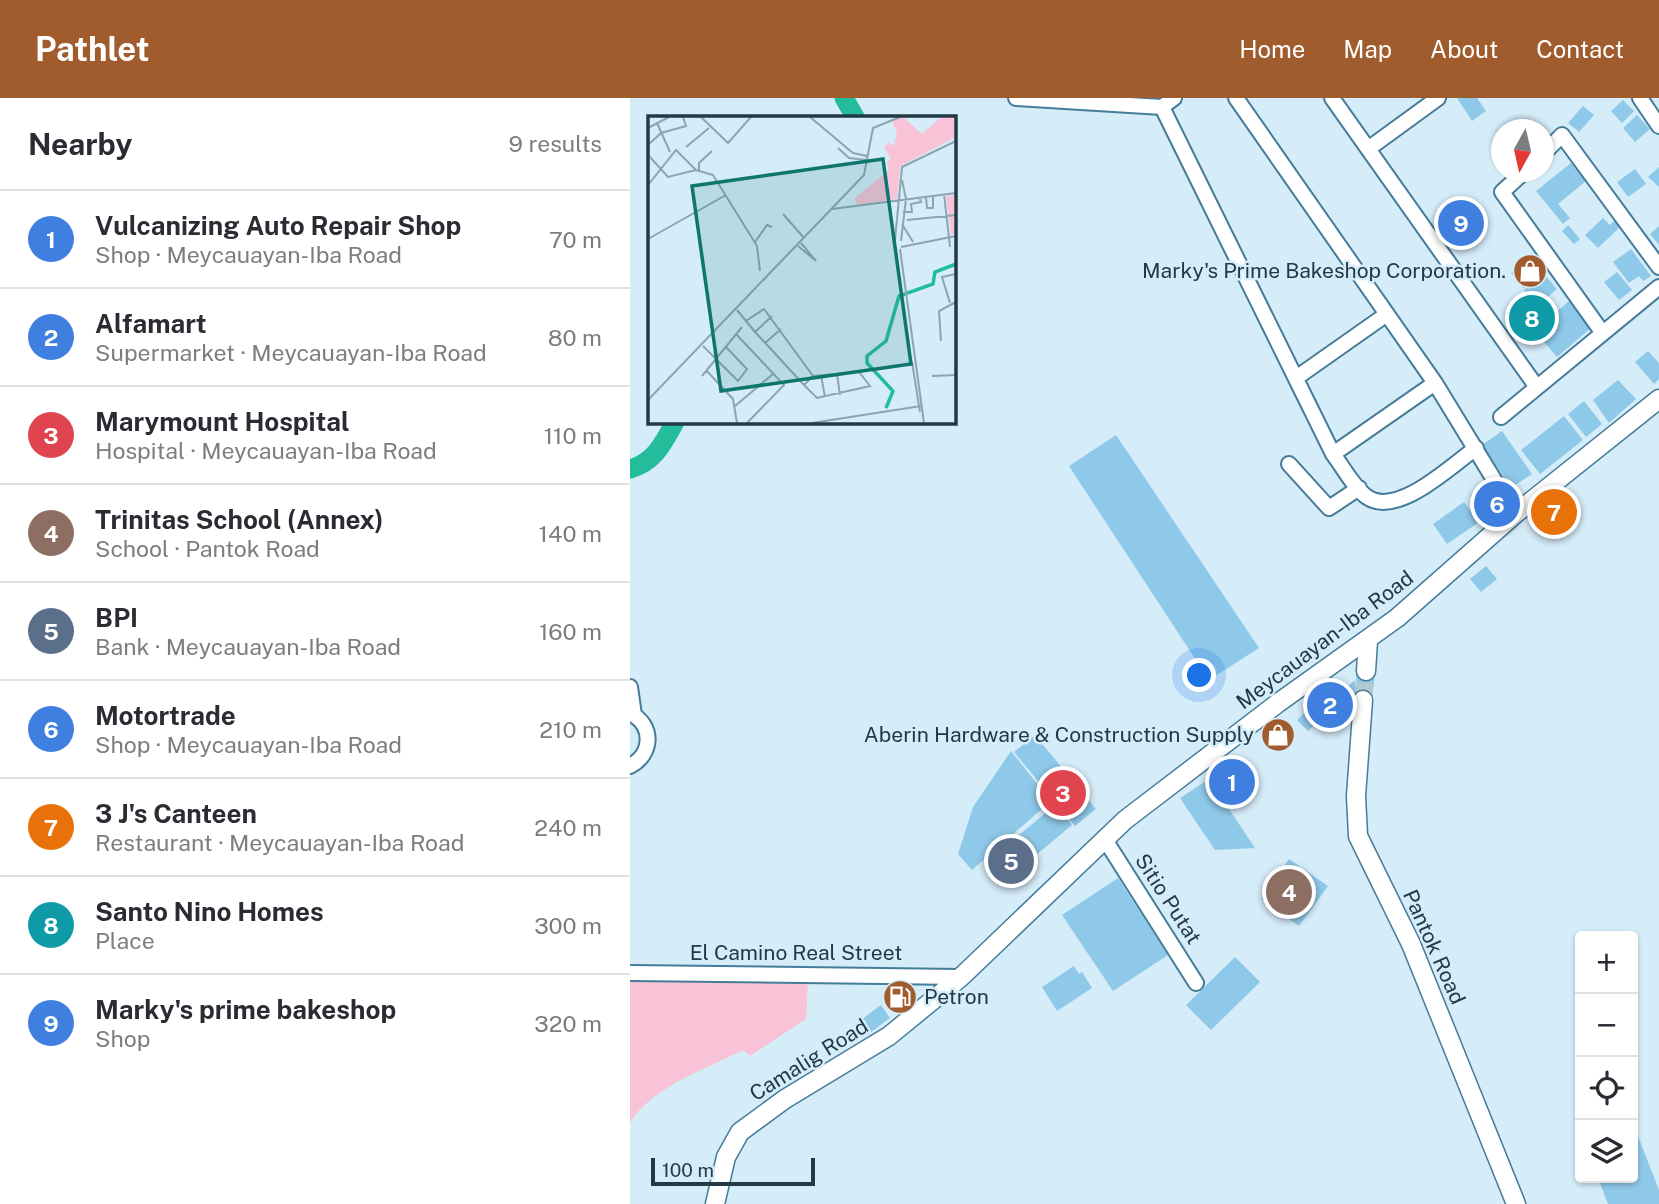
<!DOCTYPE html>
<html lang="en">
<head>
<meta charset="utf-8">
<style>
  :root { --surface:#fff; --page:#f7f7f7; --text:#2b2b33; --muted:#7c7c81; --line:#e1e1e2; --accent:#a05c2d }
  body { margin:0; font-family:"Public Sans",sans-serif; background:var(--page); color:var(--text) }
  .controls { position:absolute; right:21px; bottom:21px; display:grid; overflow:hidden; border-radius:7px; box-shadow:0 2px 5px #0004 }
  .controls button { width:63px; height:63px; display:grid; place-items:center; padding:0; border:0; border-bottom:2px solid var(--line); background:var(--surface); color:var(--text); font:35px sans-serif }
  .compass { position:absolute; left:861px; top:21px; width:63px; height:63px; border-radius:50%; background:var(--surface); box-shadow:0 2px 5px #0004; rotate:188deg }
  .scale { position:absolute; left:21px; bottom:18px; width:164px; box-sizing:border-box; padding-left:7px; border:4px solid #223946; border-top:0; font-size:19px; line-height:24px; white-space:nowrap; color:#223946; -webkit-text-stroke:5px #d5ecf9; paint-order:stroke }
  .you { position:absolute; left:570px; top:578px; width:24px; height:24px; margin:-18px; border:5px solid #fff; border-radius:50%; background:#1a73e8; box-shadow:0 0 0 10px #1a73e833 }
  .badge { display:grid; place-items:center; width:46px; height:46px; border-radius:50%; background:var(--accent); color:#fff; font-size:23px; font-weight:700 }
  .pin { position:absolute; translate:-50% -50%; border:4px solid #fff; box-shadow:0 2px 7px #0006 }
  .list { margin:0; padding:0; list-style:none }
  h2 { display:flex; justify-content:space-between; align-items:center; height:91px; margin:0; padding:0 28px; font-size:30px }
  h2 small { font-size:23px; font-weight:400; color:var(--muted) }
  .list li { display:grid; grid-template-columns:46px 1fr auto; gap:21px; align-items:center; box-sizing:border-box; height:98px; padding:0 28px; border-top:2px solid var(--line) }
  .list b { display:block; font-size:26px; white-space:nowrap }
  .list p { margin:0; font-size:23px; white-space:nowrap; color:var(--muted) }
  .list em { font-size:23px; font-style:normal; color:var(--muted) }
  .icon { flex:none; width:38px; height:38px; fill:none; stroke:currentColor; stroke-width:2; stroke-linecap:round; stroke-linejoin:round }
  .map { position:relative; flex:none; width:1029px; height:1106px; overflow:hidden }
  header { display:flex; align-items:center; gap:42px; box-sizing:border-box; height:98px; padding:0 35px; background:var(--accent); color:#fff }
  header strong { font-size:33px }
  nav { display:flex; gap:38px; margin-inline-start:auto; font-size:24px }
  main { display:flex }
  aside { flex:1; background:var(--surface) }
  .map>svg:first-child { display:block }
</style>
</head>
<body>
<header>
<strong>Pathlet</strong>
<nav><a>Home</a><a>Map</a><a>About</a><a>Contact</a></nav>
</header>
<main>
<aside>
<h2>Nearby<small>9 results</small></h2>
<ul class="list">
<li><span class="badge" style="background:#3f7fe0">1</span><div><b>Vulcanizing Auto Repair Shop</b><p>Shop · Meycauayan-Iba Road</p></div><em>70 m</em></li>
<li><span class="badge" style="background:#3f7fe0">2</span><div><b>Alfamart</b><p>Supermarket · Meycauayan-Iba Road</p></div><em>80 m</em></li>
<li><span class="badge" style="background:#e0444e">3</span><div><b>Marymount Hospital</b><p>Hospital · Meycauayan-Iba Road</p></div><em>110 m</em></li>
<li><span class="badge" style="background:#8d6e63">4</span><div><b>Trinitas School (Annex)</b><p>School · Pantok Road</p></div><em>140 m</em></li>
<li><span class="badge" style="background:#5c6f8a">5</span><div><b>BPI</b><p>Bank · Meycauayan-Iba Road</p></div><em>160 m</em></li>
<li><span class="badge" style="background:#3f7fe0">6</span><div><b>Motortrade</b><p>Shop · Meycauayan-Iba Road</p></div><em>210 m</em></li>
<li><span class="badge" style="background:#e8710a">7</span><div><b>3 J's Canteen</b><p>Restaurant · Meycauayan-Iba Road</p></div><em>240 m</em></li>
<li><span class="badge" style="background:#0f9aa8">8</span><div><b>Santo Nino Homes</b><p>Place</p></div><em>300 m</em></li>
<li><span class="badge" style="background:#3f7fe0">9</span><div><b>Marky's prime bakeshop</b><p>Shop</p></div><em>320 m</em></li>
</ul>
</aside>
<div class="map">
<svg width="1029" height="1106" viewBox="0 0 1029 1106">
  <rect width="100%" height="100%" fill="#d5ecf9"/>
  <path fill="#f8c2d7" d="M 0,882 L 178,882 L 176,921 L 120,958 L 113,952 C 77,971 22,988 0,1025 Z"/>
  <g fill="none" stroke-linecap="round" stroke-linejoin="round">
    <path stroke="#24bd9b" stroke-width="19" d="M 214,0 L 225,19
      M 0,371 C 25,364 33,345 45,324"/>
  </g>
  <path fill="#8fc9e9" d="M 827,0 L 847,0 L 856,13 L 842,23 Z
    M 993,2 L 1004,13 L 992,25 L 981,13 Z
    M 953,8 L 964,17 L 949,34 L 938,25 Z
    M 1007,17 L 1020,31 L 1005,44 L 993,30 Z
    M 941,65 L 956,83 L 928,106 L 940,120 L 933,126 L 906,93 Z
    M 1029,69 L 1029,89 L 1018,79 Z
    M 1005,71 L 1016,86 L 998,99 L 987,84 Z
    M 973,120 L 980,127 L 985,122 L 991,128 L 968,150 L 955,137 Z
    M 938,127 L 950,141 L 944,146 L 932,133 Z
    M 1029,128 L 1029,147 L 1020,136 Z
    M 1001,151 L 1021,178 L 1013,183 L 1009,178 L 999,185 L 983,164 Z
    M 906,156 L 917,171 L 893,190 L 881,175 Z
    M 987,174 L 1002,192 L 989,202 L 974,184 Z
    M 914,176 L 927,191 L 907,208 L 894,192 Z
    M 939,203 L 961,230 L 927,259 L 890,216 L 901,207 L 915,224 Z
    M 1018,253 L 1029,265 L 1029,281 L 1024,286 L 1005,264 Z
    M 988,282 L 1006,301 L 979,325 L 963,302 Z
    M 954,303 L 972,326 L 956,339 L 938,316 Z
    M 934,318 L 953,342 L 910,376 L 891,352 Z
    M 872,333 L 902,376 L 881,390 L 852,347 Z
    M 486,337 L 629,550 L 579,582 L 439,368 Z
    M 857,385 L 871,405 L 854,417 L 840,397 Z
    M 834,404 L 849,424 L 817,446 L 803,426 Z
    M 924,408 L 936,423 L 924,430 L 913,421 Z
    M 856,468 L 867,481 L 851,494 L 840,481 Z
    M 726,573 L 745,573 L 742,601 L 727,602 Z
    M 725,582 L 726,614 L 715,623 L 690,613 Z
    M 677,612 L 688,624 L 678,633 L 667,622 Z
    M 405,637 L 466,711 L 445,728 L 384,654 Z
    M 381,653 L 421,703 L 342,772 L 328,756 L 343,709 Z
    M 579,681 L 625,750 L 585,752 L 550,700 Z
    M 425,707 L 442,727 L 382,777 L 365,757 Z
    M 659,761 L 698,788 L 669,828 L 631,801 L 654,775 L 651,773 Z
    M 488,780 L 538,857 L 483,893 L 432,817 Z
    M 605,859 L 630,884 L 581,932 L 556,907 Z
    M 444,868 L 449,876 L 452,874 L 462,890 L 427,913 L 412,889 Z
    M 274,887 L 283,899 L 271,908 L 262,896 Z
    M 251,907 L 260,920 L 237,937 L 228,924 Z
    M 1003,1033 L 1006,1033 L 1029,1092 L 1029,1106 L 978,1106 L 968,1080 L 1003,1080 Z"/>
  <g fill="none" stroke-linecap="round" stroke-linejoin="round">
    <path stroke="#b1c8d5" stroke-width="18" stroke-dasharray="18 9" stroke-linecap="butt" d="M 733,602 L 736,573"/>
    <g stroke="#447c99" stroke-width="18">
      <path id="minor" d="M 386,0 L 532,9 L 544,0
        M 606,0 L 805,285 L 885,416
        M 702,0 L 906,288
        M 1010,0 L 1029,28
        M 532,9 L 703,356 C 713,369 724,390 737,399 C 767,420 821,368 846,350
        M 738,51 L 808,0
        M 914,55 L 932,37 L 1029,169
        M 894,74 L 872,94 L 972,234
        M 666,280 L 757,216
        M 871,319 L 1029,189
        M 703,356 L 805,285
        M 659,366 L 699,410 L 729,390
        M 0,589 L 4,617
        M 0,615 C 24,627 23,656 0,668
        M 474,740 L 566,885
        M 0,875 L 331,879"/>
    </g>
    <g stroke="#447c99" stroke-width="21">
      <path id="major" d="M 736,573 L 738,543
        M 733,602 L 726,698 L 728,738 L 781,846 L 886,1106
        M 85,1106 L 96,1059 L 110,1034 L 155,1001 L 259,938 L 331,879 L 495,722 L 648,605 L 767,520 L 885,416 L 1029,301"/>
    </g>
    <use href="#minor" stroke="#fff" stroke-width="14"/>
    <use href="#major" stroke="#fff" stroke-width="18"/>
  </g>
  <defs>
    <g id="shop-disc" transform="scale(1.75)"><circle r="9.5" fill="#a05c2d" stroke="#d5ecf9"/><path d="M-5-2.5h2.3a2.7 3.5 0 0 1 5.4 0H5L5.5 6h-11ZM-1.5-2.5h3a1.5 2.3 0 0 0-3 0Z" fill="#fff"/></g>
    <g id="fuel-disc" transform="scale(1.75)"><circle r="9.5" fill="#a05c2d" stroke="#d5ecf9"/><path d="M-5.5-6h7V0h2V4h1.3V-2.5L3-4.5l.8-.8L6-3V5H2.5V1h-1V6h-7ZM-4.2-4.7v3.2H.2V-4.7Z" fill="#fff"/></g>
  </defs>
  <g fill-rule="evenodd">
    <use href="#shop-disc" x="900" y="173"/>
    <use href="#shop-disc" x="648" y="637"/>
    <use href="#fuel-disc" x="270" y="899"/>
  </g>
  <g text-anchor="middle" stroke-width="5" stroke-linejoin="round" paint-order="stroke">
    <g font-size="21" fill="#223946" stroke="#d5ecf9" text-anchor="end">
      <text x="876" y="180">Marky's Prime Bakeshop Corporation.</text>
      <text x="624" y="644">Aberin Hardware &amp; Construction Supply</text>
      <text x="294" y="906" text-anchor="start">Petron</text>
    </g>
    <g font-size="21" fill="#223946" stroke="#d5ecf9">
      <text transform="translate(695 542) rotate(-37)" y="7">Meycauayan-Iba Road</text>
      <text transform="translate(538 801) rotate(57)" y="7">Sitio Putat</text>
      <text transform="translate(804 849) rotate(66)" y="7">Pantok Road</text>
      <text x="166" y="862">El Camino Real Street</text>
      <text transform="translate(179 962) rotate(-32)" y="7">Camalig Road</text>
    </g>
  </g>
  <g transform="translate(18 18)">
    <rect width="308" height="308" fill="#d5ecf9"/>
    <path d="M 255,1 L 274,18 L 293,1 L 308,1 L 308,21 L 252,50 L 249,83 L 208,89 L 207,82 L 241,54 L 239,46 L 243,43 L 236,31 L 240,26 L 246,30 L 249,17 L 244,4 ZM 308,79 L 308,118 L 303,119 L 298,80 Z" fill="#f8c2d7"/>
    <path fill="none" stroke="#24bd9b" stroke-width="3.5" d="M 238,292 L 245,275 L 219,247 L 219,240 L 238,225 L 251,180 L 285,168 L 287,156 L 308,148"/>
    <path fill="none" stroke="#8da4b1" stroke-width="2" d="M 53,1 L 80,27 L 103,1M 162,1 L 205,37 L 219,40M 9,7 L 22,36M 0,12 L 21,1M 0,29 L 13,17 L 38,10 L 35,1M 38,31 L 61,12M 190,32 L 201,42 L 219,44M 1,40 L 20,61 L 48,54M 51,54 L 51,47 L 64,35M 0,69 L 28,34 L 48,54 L 65,59 L 109,130 L 112,155M 296,78 L 302,131M 278,81 L 279,92 L 285,92 L 285,80M 184,93 L 308,77M 255,96 L 264,96 L 263,88 L 273,86 L 272,82M 135,98 L 156,122M 259,104 L 308,99M 254,108 L 265,126M 0,123 L 78,79M 247,124 L 254,51 L 308,25M 253,125 L 258,83 L 254,64M 107,126 L 119,109 L 124,111M 150,130 L 168,145 L 153,127M 253,131 L 308,120M 252,133 L 276,307M 302,187 L 294,161 L 308,158M 89,194 L 107,216 L 156,269 L 169,282 L 222,270 L 211,256 L 165,260 L 156,269M 98,205 L 116,193 L 165,260M 107,216 L 124,200M 88,218 L 136,269 L 99,307M 293,225 L 291,195 L 308,186M 117,227 L 133,213M 55,230 L 90,265 L 99,253 L 77,230M 264,246 L 272,296M 58,254 L 85,283 L 89,307M 189,258 L 192,279M 173,259 L 177,281M 54,260 L 94,211M 284,260 L 308,259M 0,284 L 216,59 L 225,12 L 252,1M 87,290 L 125,258M 164,307 L 273,290"/>
    <path fill="#0f766e" fill-opacity="0.15" stroke="#0f766e" stroke-width="3.5" d="M 235,43 L 263,248 L 73,275 L 44,70 Z"/>
    <rect width="308" height="308" fill="none" stroke="#223946" stroke-width="3.5"/>
  </g>
</svg>
<div class="controls">
<button>+</button>
<button>−</button>
<button><svg class="icon" aria-label="locate" viewBox="0 0 24 24"><circle cx="12" cy="12" r="6"/><path d="M12 2v4M12 18v4M2 12h4M18 12h4"/></svg></button>
<button><svg class="icon" aria-label="layers" viewBox="0 0 24 24"><path d="M12 4l9 5-9 5-9-5zM3 14l9 5 9-5"/></svg></button>
</div>
<svg class="compass" viewBox="-18 -18 36 36"><path d="M0-13l5 13h-10z" fill="#e53935"/><path d="M0 13l5-13h-10z" fill="#7c7c81"/></svg>
<div class="scale">100 m</div>
<div class="you"></div>
<div class="pin badge" style="left:602px;top:684px;background:#3f7fe0">1</div>
<div class="pin badge" style="left:700px;top:607px;background:#3f7fe0">2</div>
<div class="pin badge" style="left:433px;top:695px;background:#e0444e">3</div>
<div class="pin badge" style="left:659px;top:794px;background:#8d6e63">4</div>
<div class="pin badge" style="left:381px;top:763px;background:#5c6f8a">5</div>
<div class="pin badge" style="left:867px;top:406px;background:#3f7fe0">6</div>
<div class="pin badge" style="left:924px;top:414px;background:#e8710a">7</div>
<div class="pin badge" style="left:902px;top:220px;background:#0f9aa8">8</div>
<div class="pin badge" style="left:831px;top:125px;background:#3f7fe0">9</div>
</div>
</main>
</body>
</html>
